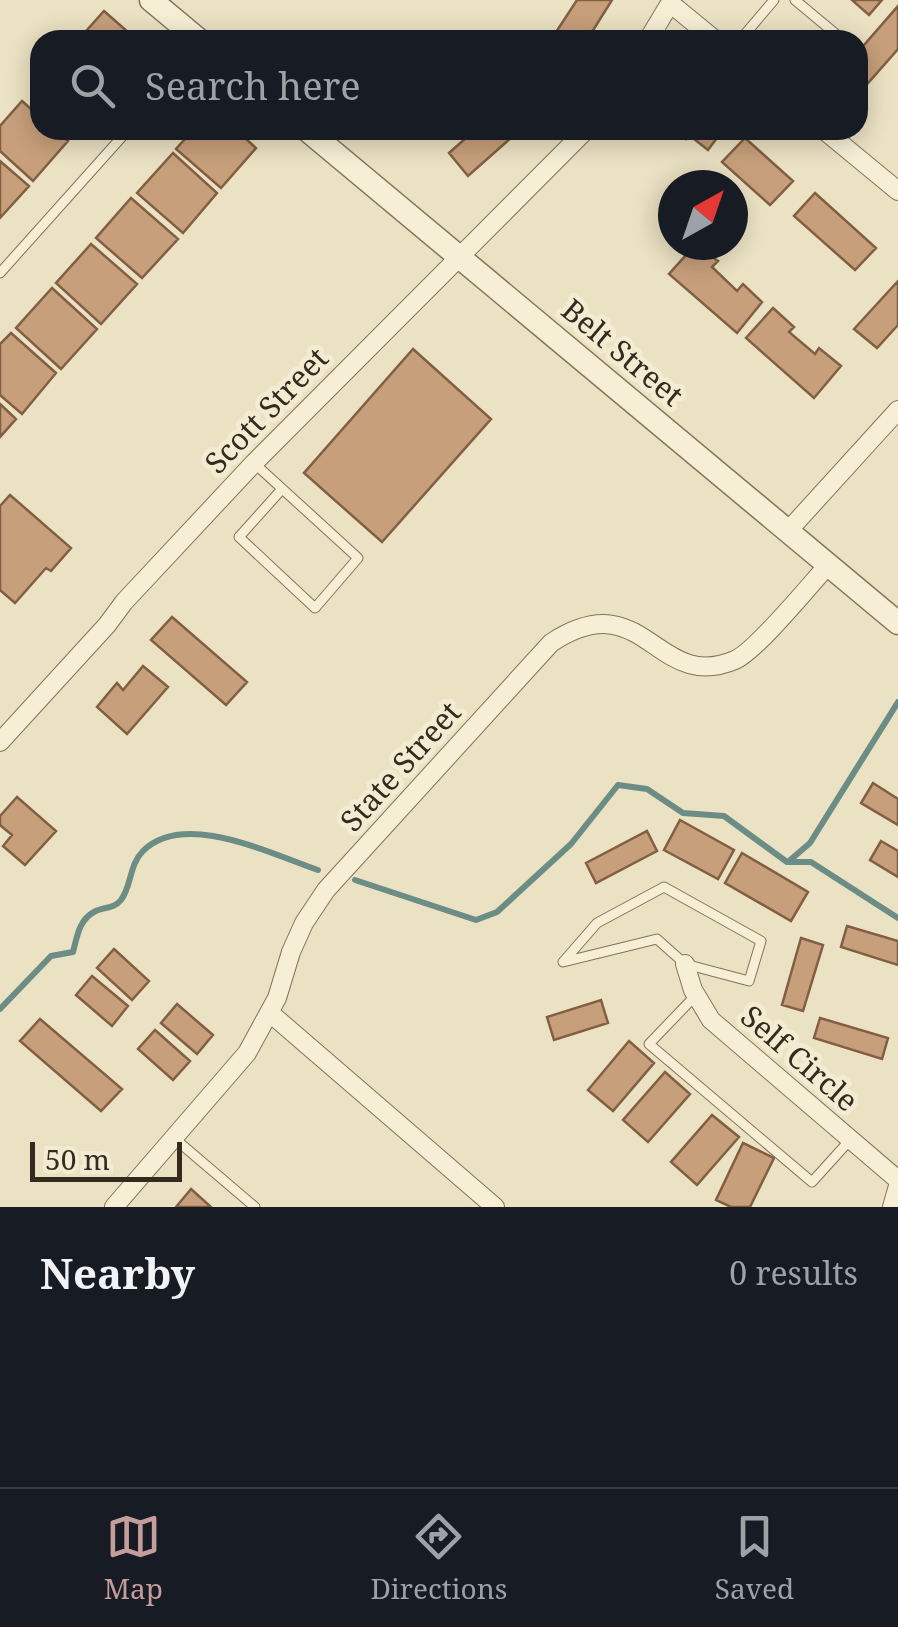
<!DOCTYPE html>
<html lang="en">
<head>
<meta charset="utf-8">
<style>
  :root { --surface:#171b24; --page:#20242c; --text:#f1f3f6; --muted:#9ea1a6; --line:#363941; --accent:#c59d9c }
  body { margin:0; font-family:"Noto Serif",serif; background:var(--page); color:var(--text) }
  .compass { position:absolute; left:658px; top:170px; width:90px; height:90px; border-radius:50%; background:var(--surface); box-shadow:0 5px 25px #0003; rotate:40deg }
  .scale { position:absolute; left:30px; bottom:25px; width:152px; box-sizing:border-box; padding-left:10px; border:5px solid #352a1e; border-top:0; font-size:28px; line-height:35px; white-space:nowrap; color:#352a1e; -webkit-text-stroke:8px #f3ebd2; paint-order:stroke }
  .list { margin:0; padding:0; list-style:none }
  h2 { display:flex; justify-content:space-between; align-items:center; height:130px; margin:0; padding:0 40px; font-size:42px }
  h2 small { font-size:32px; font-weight:400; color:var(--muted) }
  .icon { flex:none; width:55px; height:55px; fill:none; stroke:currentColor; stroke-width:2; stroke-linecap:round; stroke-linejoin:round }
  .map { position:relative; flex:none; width:898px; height:1207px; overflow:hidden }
  .search { position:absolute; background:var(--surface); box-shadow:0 5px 25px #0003; left:30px; right:30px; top:30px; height:110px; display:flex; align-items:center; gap:25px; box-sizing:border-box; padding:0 35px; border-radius:30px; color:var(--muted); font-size:38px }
  .sheet { height:280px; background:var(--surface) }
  nav { display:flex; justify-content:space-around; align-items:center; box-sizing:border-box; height:140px; border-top:2px solid var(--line); background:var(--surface); font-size:28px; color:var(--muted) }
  nav a { display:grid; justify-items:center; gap:5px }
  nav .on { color:var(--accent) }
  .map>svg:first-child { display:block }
</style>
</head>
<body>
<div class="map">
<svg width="898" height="1207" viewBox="0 0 898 1207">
  <rect width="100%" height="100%" fill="#ebe1c3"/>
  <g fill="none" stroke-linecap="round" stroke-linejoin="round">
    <path stroke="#6c8c86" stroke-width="6" d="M 789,861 L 810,843 L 898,702
      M 355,880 L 476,920 L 497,912 L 571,844 L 618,785 L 647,789 L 683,813 L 724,816 L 787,862 L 811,862 L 898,918
      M 0,1009 L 51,956 L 73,952 C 77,937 79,920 94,912 C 104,906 113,910 121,900 C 132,885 129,865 143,851 C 184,810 271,854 318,870"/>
  </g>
  <path fill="#c79f7b" stroke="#825f42" stroke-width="2.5" d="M 577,0 L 612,0 L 587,40 L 569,40 L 556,32 Z
    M 852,0 L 882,0 L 869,15 Z
    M 898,6 L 898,49 L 861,91 L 858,89 L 858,52 Z
    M 104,11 L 137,40 L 78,40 Z
    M 22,101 L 40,117 L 40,130 L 55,130 L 68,141 L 33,181 L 0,151 L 0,126 Z
    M 193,130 L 236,130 L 256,148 L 221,188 L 176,149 Z
    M 475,130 L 506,130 L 512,137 L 468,176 L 449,153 Z
    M 676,130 L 723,130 L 708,150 L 689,135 L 686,139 Z
    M 745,138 L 793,181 L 770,205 L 722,162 Z
    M 173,153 L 217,193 L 183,233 L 137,193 Z
    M 0,161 L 29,186 L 0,218 Z
    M 815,193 L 876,248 L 855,270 L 794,216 Z
    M 131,198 L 178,239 L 142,278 L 96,238 Z
    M 91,244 L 137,284 L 101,324 L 56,283 Z
    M 695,245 L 718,261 L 712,267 L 737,291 L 743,284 L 762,302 L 737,333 L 669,274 Z
    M 898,281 L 898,325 L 877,348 L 854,329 Z
    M 52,288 L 97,329 L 61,369 L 16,328 Z
    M 773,308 L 794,327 L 789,332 L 815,354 L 819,348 L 841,366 L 814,398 L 746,338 Z
    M 11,333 L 56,373 L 22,414 L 0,395 L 0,344 Z
    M 413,349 L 491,419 L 382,542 L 304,473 Z
    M 0,404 L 16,419 L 0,437 Z
    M 10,495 L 71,548 L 51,571 L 46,568 L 15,603 L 0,590 L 0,506 Z
    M 172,617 L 247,682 L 226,705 L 151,640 Z
    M 143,666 L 168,687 L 127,734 L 97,707 L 117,683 L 123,690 Z
    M 873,783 L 898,799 L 898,825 L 861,803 Z
    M 17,797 L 56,831 L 25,865 L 3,846 L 12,835 L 0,825 L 0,816 Z
    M 680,820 L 734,850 L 718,879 L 664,850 Z
    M 647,831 L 657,851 L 596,883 L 586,863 Z
    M 881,841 L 898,851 L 898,877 L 870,860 Z
    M 742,853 L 808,892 L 791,921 L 725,883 Z
    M 847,926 L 898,941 L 898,965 L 841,947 Z
    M 801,938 L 823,945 L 803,1011 L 782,1005 Z
    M 114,949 L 149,981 L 132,1000 L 97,968 Z
    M 92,976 L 128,1006 L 112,1026 L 76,995 Z
    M 601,1000 L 608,1023 L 554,1040 L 547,1017 Z
    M 177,1004 L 213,1035 L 197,1054 L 161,1023 Z
    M 820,1018 L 888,1038 L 882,1059 L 814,1038 Z
    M 40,1019 L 122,1089 L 101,1111 L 20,1041 Z
    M 155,1030 L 190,1061 L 173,1080 L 138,1049 Z
    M 629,1041 L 654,1063 L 613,1111 L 588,1090 Z
    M 665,1072 L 690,1094 L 648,1142 L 623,1120 Z
    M 712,1115 L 739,1137 L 697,1185 L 671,1162 Z
    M 743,1143 L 774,1158 L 750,1207 L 731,1207 L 716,1200 Z
    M 191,1189 L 211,1207 L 176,1207 Z"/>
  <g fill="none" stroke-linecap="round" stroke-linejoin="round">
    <g stroke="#84735b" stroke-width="11">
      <path id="service" d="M 795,0 L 837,35 L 833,40
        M 740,40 L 774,0
        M 0,273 L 128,130
        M 254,463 L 358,558 L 315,608 L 239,537 L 282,489
        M 664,887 L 761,941 L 749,981 L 685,964 L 657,939 L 563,962 L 597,923 Z
        M 696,995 L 649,1044 L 812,1182 L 850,1140
        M 174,1138 L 255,1207"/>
    </g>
    <g stroke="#84735b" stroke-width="20">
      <path id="minor" d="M 670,3 L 715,40
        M 648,40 L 672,0
        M 824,130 L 898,191
        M 788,531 L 898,410
        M 0,742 L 107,625 L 124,602 L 254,463 L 586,130
        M 685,964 L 693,990 L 711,1020 L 898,1180
        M 270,1013 L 495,1207
        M 114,1207 L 247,1053 L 277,998 L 291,952 L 304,923 L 326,890 L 551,643 C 645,581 655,694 735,660 C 756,651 810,585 828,565
        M 892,1207 L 898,1186"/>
    </g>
    <g stroke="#84735b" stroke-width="25">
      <path id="tertiary" d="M 151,0 L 199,40
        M 307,130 L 898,623"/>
    </g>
    <use href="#service" stroke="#f6efd5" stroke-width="9"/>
    <use href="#minor" stroke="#f6efd5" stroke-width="18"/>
    <use href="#tertiary" stroke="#f6efd5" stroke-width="22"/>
  </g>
  <g text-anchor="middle" stroke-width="10" stroke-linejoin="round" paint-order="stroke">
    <g font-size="30" fill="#352a1e" stroke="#f3ebd2">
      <text transform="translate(622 353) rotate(40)" y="10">Belt Street</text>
      <text transform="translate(267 411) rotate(-46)" y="10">Scott Street</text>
      <text transform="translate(401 767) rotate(-48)" y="10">State Street</text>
      <text transform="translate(799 1059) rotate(41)" y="10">Self Circle</text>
    </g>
  </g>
</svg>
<svg class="compass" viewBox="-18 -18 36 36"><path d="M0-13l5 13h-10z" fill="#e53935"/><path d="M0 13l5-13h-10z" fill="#9ea1a6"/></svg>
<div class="scale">50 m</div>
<div class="search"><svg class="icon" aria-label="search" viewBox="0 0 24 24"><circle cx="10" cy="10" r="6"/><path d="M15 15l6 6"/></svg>Search here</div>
</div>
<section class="sheet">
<h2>Nearby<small>0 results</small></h2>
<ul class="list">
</ul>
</section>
<nav>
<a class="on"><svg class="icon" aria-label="map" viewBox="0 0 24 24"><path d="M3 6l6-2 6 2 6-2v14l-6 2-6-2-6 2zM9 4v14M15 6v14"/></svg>Map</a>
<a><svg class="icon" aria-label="directions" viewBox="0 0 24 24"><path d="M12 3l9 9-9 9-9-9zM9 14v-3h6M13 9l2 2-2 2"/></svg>Directions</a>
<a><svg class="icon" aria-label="saved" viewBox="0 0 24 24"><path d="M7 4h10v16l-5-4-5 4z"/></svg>Saved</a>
</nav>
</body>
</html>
